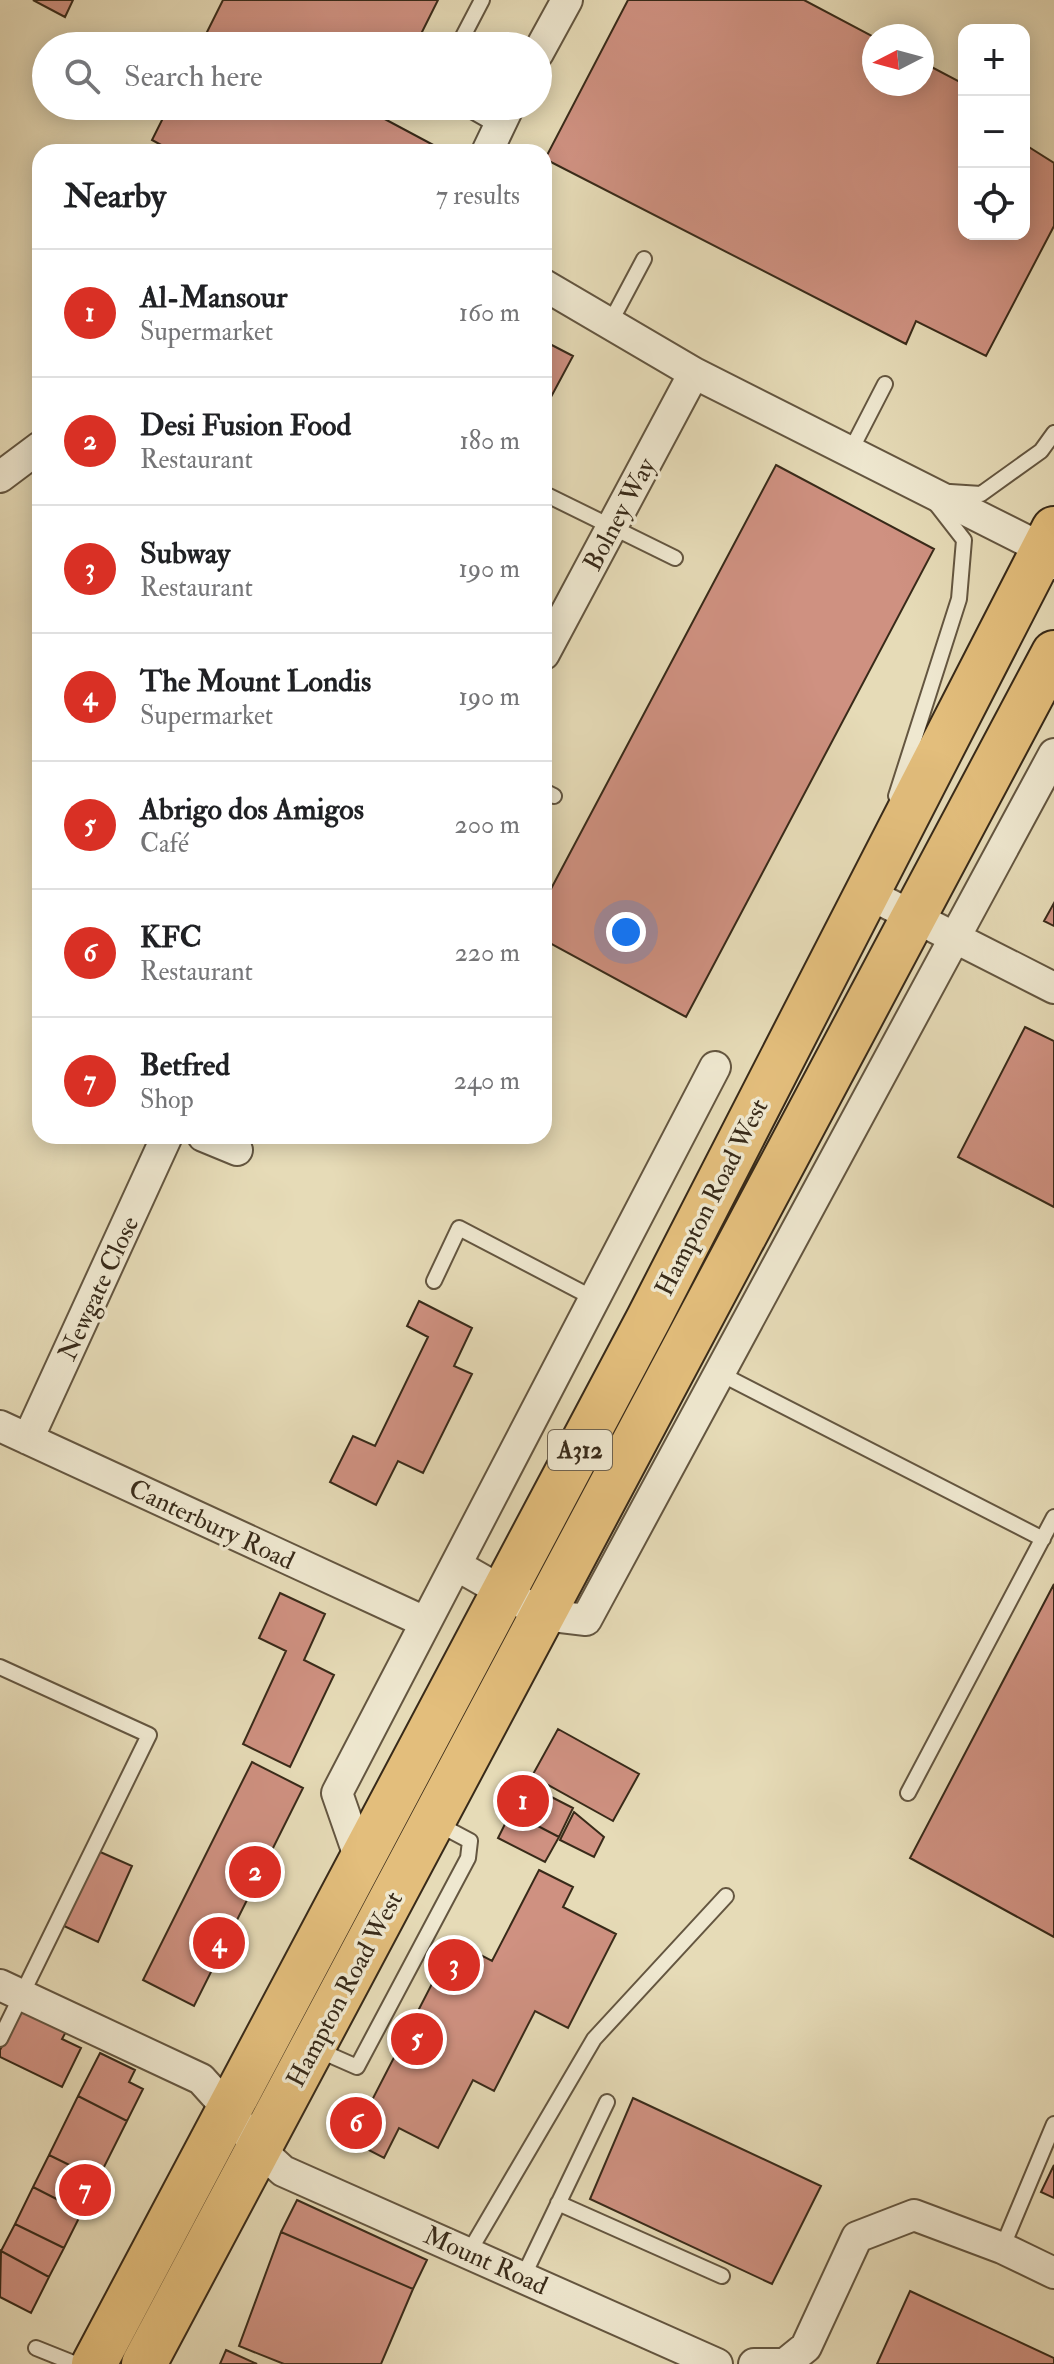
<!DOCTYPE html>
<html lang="en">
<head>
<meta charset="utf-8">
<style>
  :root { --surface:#fff; --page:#f2f2f2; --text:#202124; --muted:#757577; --line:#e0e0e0; --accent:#d93025 }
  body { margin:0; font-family:"IM FELL Double Pica",serif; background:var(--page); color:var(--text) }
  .controls { position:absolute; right:24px; top:24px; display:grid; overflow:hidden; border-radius:16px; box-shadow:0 4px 20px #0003 }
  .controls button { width:72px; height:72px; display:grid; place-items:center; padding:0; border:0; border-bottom:2px solid var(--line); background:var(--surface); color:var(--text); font:40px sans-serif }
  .compass { position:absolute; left:862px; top:24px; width:72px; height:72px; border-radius:50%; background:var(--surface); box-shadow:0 4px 20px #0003; rotate:264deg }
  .you { position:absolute; left:626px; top:932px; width:28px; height:28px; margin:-20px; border:6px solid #fff; border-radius:50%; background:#1a73e8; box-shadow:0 0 0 12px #1a73e833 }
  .badge { display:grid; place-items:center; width:52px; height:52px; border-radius:50%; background:var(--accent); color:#fff; font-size:26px; font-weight:700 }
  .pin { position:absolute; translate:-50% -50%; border:4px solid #fff; box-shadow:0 2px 8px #0006 }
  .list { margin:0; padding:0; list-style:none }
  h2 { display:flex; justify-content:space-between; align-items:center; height:104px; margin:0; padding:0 32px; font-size:34px }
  h2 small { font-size:26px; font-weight:400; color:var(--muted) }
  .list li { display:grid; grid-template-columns:52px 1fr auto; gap:24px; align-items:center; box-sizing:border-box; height:128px; padding:0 32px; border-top:2px solid var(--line) }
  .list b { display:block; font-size:30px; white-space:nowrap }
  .list p { margin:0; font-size:26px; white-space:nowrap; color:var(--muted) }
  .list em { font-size:26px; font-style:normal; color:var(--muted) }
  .icon { flex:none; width:44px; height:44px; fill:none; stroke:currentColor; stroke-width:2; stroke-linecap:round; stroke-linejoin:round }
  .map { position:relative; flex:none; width:1054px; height:2364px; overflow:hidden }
  .search { position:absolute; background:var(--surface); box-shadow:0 4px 20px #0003; left:32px; top:32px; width:520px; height:88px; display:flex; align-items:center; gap:20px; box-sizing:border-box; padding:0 28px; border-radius:44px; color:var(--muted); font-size:30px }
  .panel { position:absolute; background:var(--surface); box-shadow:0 4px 20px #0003; left:32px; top:144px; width:520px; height:1000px; border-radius:24px }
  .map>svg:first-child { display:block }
</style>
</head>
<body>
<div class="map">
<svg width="1054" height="2364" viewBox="0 0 1054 2364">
  <rect width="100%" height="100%" fill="#e6dbb7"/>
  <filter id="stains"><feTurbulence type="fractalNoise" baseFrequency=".0025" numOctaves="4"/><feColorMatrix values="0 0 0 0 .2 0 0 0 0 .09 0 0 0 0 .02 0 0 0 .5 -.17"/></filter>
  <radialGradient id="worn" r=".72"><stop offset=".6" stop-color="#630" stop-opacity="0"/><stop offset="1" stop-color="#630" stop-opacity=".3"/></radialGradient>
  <path fill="#cf9181" stroke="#382a19" stroke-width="2" d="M 33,0 L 73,0 L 65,17 Z
    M 223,0 L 438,0 L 415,46 L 200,46 Z
    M 628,0 L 804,0 L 874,37 L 874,84 L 922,84 L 922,62 L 964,84 L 964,234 L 1024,234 L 1024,144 L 1054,163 L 1054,226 L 986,356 L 916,321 L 906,344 L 545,159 Z
    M 169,106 L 384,106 L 379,116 L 439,148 L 437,152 L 174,152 L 152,140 Z
    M 544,341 L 573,356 L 544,410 Z
    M 776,465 L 934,549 L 686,1017 L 544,940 L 544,902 Z
    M 1054,903 L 1054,926 L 1044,921 Z
    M 1025,1027 L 1054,1041 L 1054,1207 L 958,1157 Z
    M 419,1301 L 472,1328 L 454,1366 L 472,1374 L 423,1473 L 398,1461 L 376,1505 L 330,1482 L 353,1436 L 375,1446 L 428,1337 L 407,1326 Z
    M 1054,1584 L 1054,1937 L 910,1858 Z
    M 280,1593 L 325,1614 L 304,1660 L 334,1675 L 290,1767 L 243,1744 L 286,1651 L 259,1638 Z
    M 558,1729 L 639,1774 L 613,1821 L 532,1776 Z
    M 252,1762 L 303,1788 L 194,2006 L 143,1980 Z
    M 526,1784 L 573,1808 L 559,1837 L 511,1812 Z
    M 511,1812 L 559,1837 L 545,1862 L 498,1838 Z
    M 574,1812 L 604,1837 L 594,1857 L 560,1840 Z
    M 98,1851 L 132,1866 L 98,1942 L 64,1926 Z
    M 539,1870 L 573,1887 L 563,1907 L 616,1934 L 568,2028 L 535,2011 L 494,2091 L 473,2080 L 438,2148 L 399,2128 L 384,2158 L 334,2132 L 351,2099 L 368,2108 L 454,1941 L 492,1961 Z
    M 22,2006 L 68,2028 L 62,2039 L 81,2048 L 62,2087 L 0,2057 L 0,2050 Z
    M 100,2053 L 135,2070 L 129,2082 L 143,2089 L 127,2121 L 78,2096 Z
    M 78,2096 L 127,2121 L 98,2179 L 49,2155 Z
    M 633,2098 L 821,2186 L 772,2284 L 590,2199 Z
    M 49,2155 L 98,2179 L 82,2212 L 33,2187 Z
    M 1054,2165 L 1054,2198 L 1041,2192 Z
    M 33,2187 L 82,2212 L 64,2248 L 15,2224 Z
    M 297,2200 L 427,2260 L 413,2289 L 281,2232 Z
    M 15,2224 L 64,2248 L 49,2277 L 1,2251 Z
    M 281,2232 L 413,2289 L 381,2364 L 284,2364 L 239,2346 Z
    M 1,2251 L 49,2277 L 31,2313 L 0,2297 Z
    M 910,2291 L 1054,2358 L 1054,2364 L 877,2364 Z
    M 226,2350 L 257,2364 L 220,2364 Z"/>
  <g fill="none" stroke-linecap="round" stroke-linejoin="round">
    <g stroke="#645640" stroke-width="18">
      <path id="service" d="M 458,46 L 482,0
        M 463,106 L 498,126
        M 610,323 L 644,259
        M 850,452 L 885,384
        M 950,492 L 981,494 L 1041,451 L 1054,433
        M 549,496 L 675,558
        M 544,791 L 554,796
        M 896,796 L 959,599 L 964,540 L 936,504
        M 434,1281 L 459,1228 L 593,1298
        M 719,1373 L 1043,1539
        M 0,1667 L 149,1735 L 0,2039
        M 908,1793 L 1054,1517
        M 316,2049 L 357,2067 L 468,1858 L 470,1841 L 438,1824
        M 558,2203 L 722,2276
        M 1002,2248 L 1054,2124
        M 469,2252 L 594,2039 L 726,1896
        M 523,2277 L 607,2102
        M 36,2348 L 76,2364"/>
    </g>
    <g stroke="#645640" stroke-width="34">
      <path id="minor" d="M 538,53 L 567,0
        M 487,152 L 509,106
        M 544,285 L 694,373 L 1043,549 L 1052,564
        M 0,477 L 40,447
        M 544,654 L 694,373
        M 867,893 L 1054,988
        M 203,1136 L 237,1150
        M 0,1426 L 425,1622
        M 28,1439 L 167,1136
        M 456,1565 L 544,1615 L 586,1620 L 1054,754
        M 360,1859 L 337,1793 L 715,1067
        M 0,1985 L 201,2079 L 229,2110 L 259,2149 L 283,2171 L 717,2364
        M 754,2364 L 785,2364 L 806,2347 L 857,2237 L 914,2215 L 1002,2248 L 1054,2273"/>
    </g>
    <g stroke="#382a19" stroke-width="48">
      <path id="primary" d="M 94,2364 L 649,1318 L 1054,529
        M 144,2364 L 1054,653"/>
    </g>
    <use href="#service" stroke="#efe8d0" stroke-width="14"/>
    <use href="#minor" stroke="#efe8d0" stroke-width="30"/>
    <use href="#primary" stroke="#e3be7c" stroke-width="44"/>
  </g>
  <g text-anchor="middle" stroke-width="7" stroke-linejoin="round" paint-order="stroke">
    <rect fill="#efe8d0" stroke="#6f6350" stroke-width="2" x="548" y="1430" width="64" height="40" rx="6"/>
    <g font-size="24" font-weight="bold" fill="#382a19">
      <text x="580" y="1458">A312</text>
    </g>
    <g font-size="26" fill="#382a19" stroke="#efe8d0">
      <text transform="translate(619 514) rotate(-62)" y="9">Bolney Way</text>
      <text transform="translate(711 1197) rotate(-63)" y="9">Hampton Road West</text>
      <text transform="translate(98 1288) rotate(-65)" y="9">Newgate Close</text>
      <text transform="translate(212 1524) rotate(25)" y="9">Canterbury Road</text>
      <text transform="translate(344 1989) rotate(-62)" y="9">Hampton Road West</text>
      <text transform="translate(486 2260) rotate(24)" y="9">Mount Road</text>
    </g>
  </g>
  <rect width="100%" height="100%" filter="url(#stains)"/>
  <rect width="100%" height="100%" fill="url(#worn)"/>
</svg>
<div class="controls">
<button>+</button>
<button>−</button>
<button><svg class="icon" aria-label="locate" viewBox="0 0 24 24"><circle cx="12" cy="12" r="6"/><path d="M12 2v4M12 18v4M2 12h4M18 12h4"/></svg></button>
</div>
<svg class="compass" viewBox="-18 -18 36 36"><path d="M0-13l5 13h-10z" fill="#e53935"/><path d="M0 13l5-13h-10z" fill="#757577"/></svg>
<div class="you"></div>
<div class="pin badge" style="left:523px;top:1801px">1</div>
<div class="pin badge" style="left:255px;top:1872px">2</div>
<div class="pin badge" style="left:454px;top:1965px">3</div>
<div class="pin badge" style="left:219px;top:1943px">4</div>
<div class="pin badge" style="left:417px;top:2039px">5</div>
<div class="pin badge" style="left:356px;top:2123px">6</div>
<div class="pin badge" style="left:85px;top:2190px">7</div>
<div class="search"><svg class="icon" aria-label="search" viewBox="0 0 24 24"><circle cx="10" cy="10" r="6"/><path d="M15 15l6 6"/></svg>Search here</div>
<section class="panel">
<h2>Nearby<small>7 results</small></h2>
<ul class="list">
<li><span class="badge">1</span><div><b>Al-Mansour</b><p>Supermarket</p></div><em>160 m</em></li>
<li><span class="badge">2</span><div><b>Desi Fusion Food</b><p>Restaurant</p></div><em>180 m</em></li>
<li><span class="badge">3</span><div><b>Subway</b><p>Restaurant</p></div><em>190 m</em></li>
<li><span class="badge">4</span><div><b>The Mount Londis</b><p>Supermarket</p></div><em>190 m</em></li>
<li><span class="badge">5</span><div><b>Abrigo dos Amigos</b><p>Café</p></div><em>200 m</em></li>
<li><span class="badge">6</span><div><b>KFC</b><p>Restaurant</p></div><em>220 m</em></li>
<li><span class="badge">7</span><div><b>Betfred</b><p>Shop</p></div><em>240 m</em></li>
</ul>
</section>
</div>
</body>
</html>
